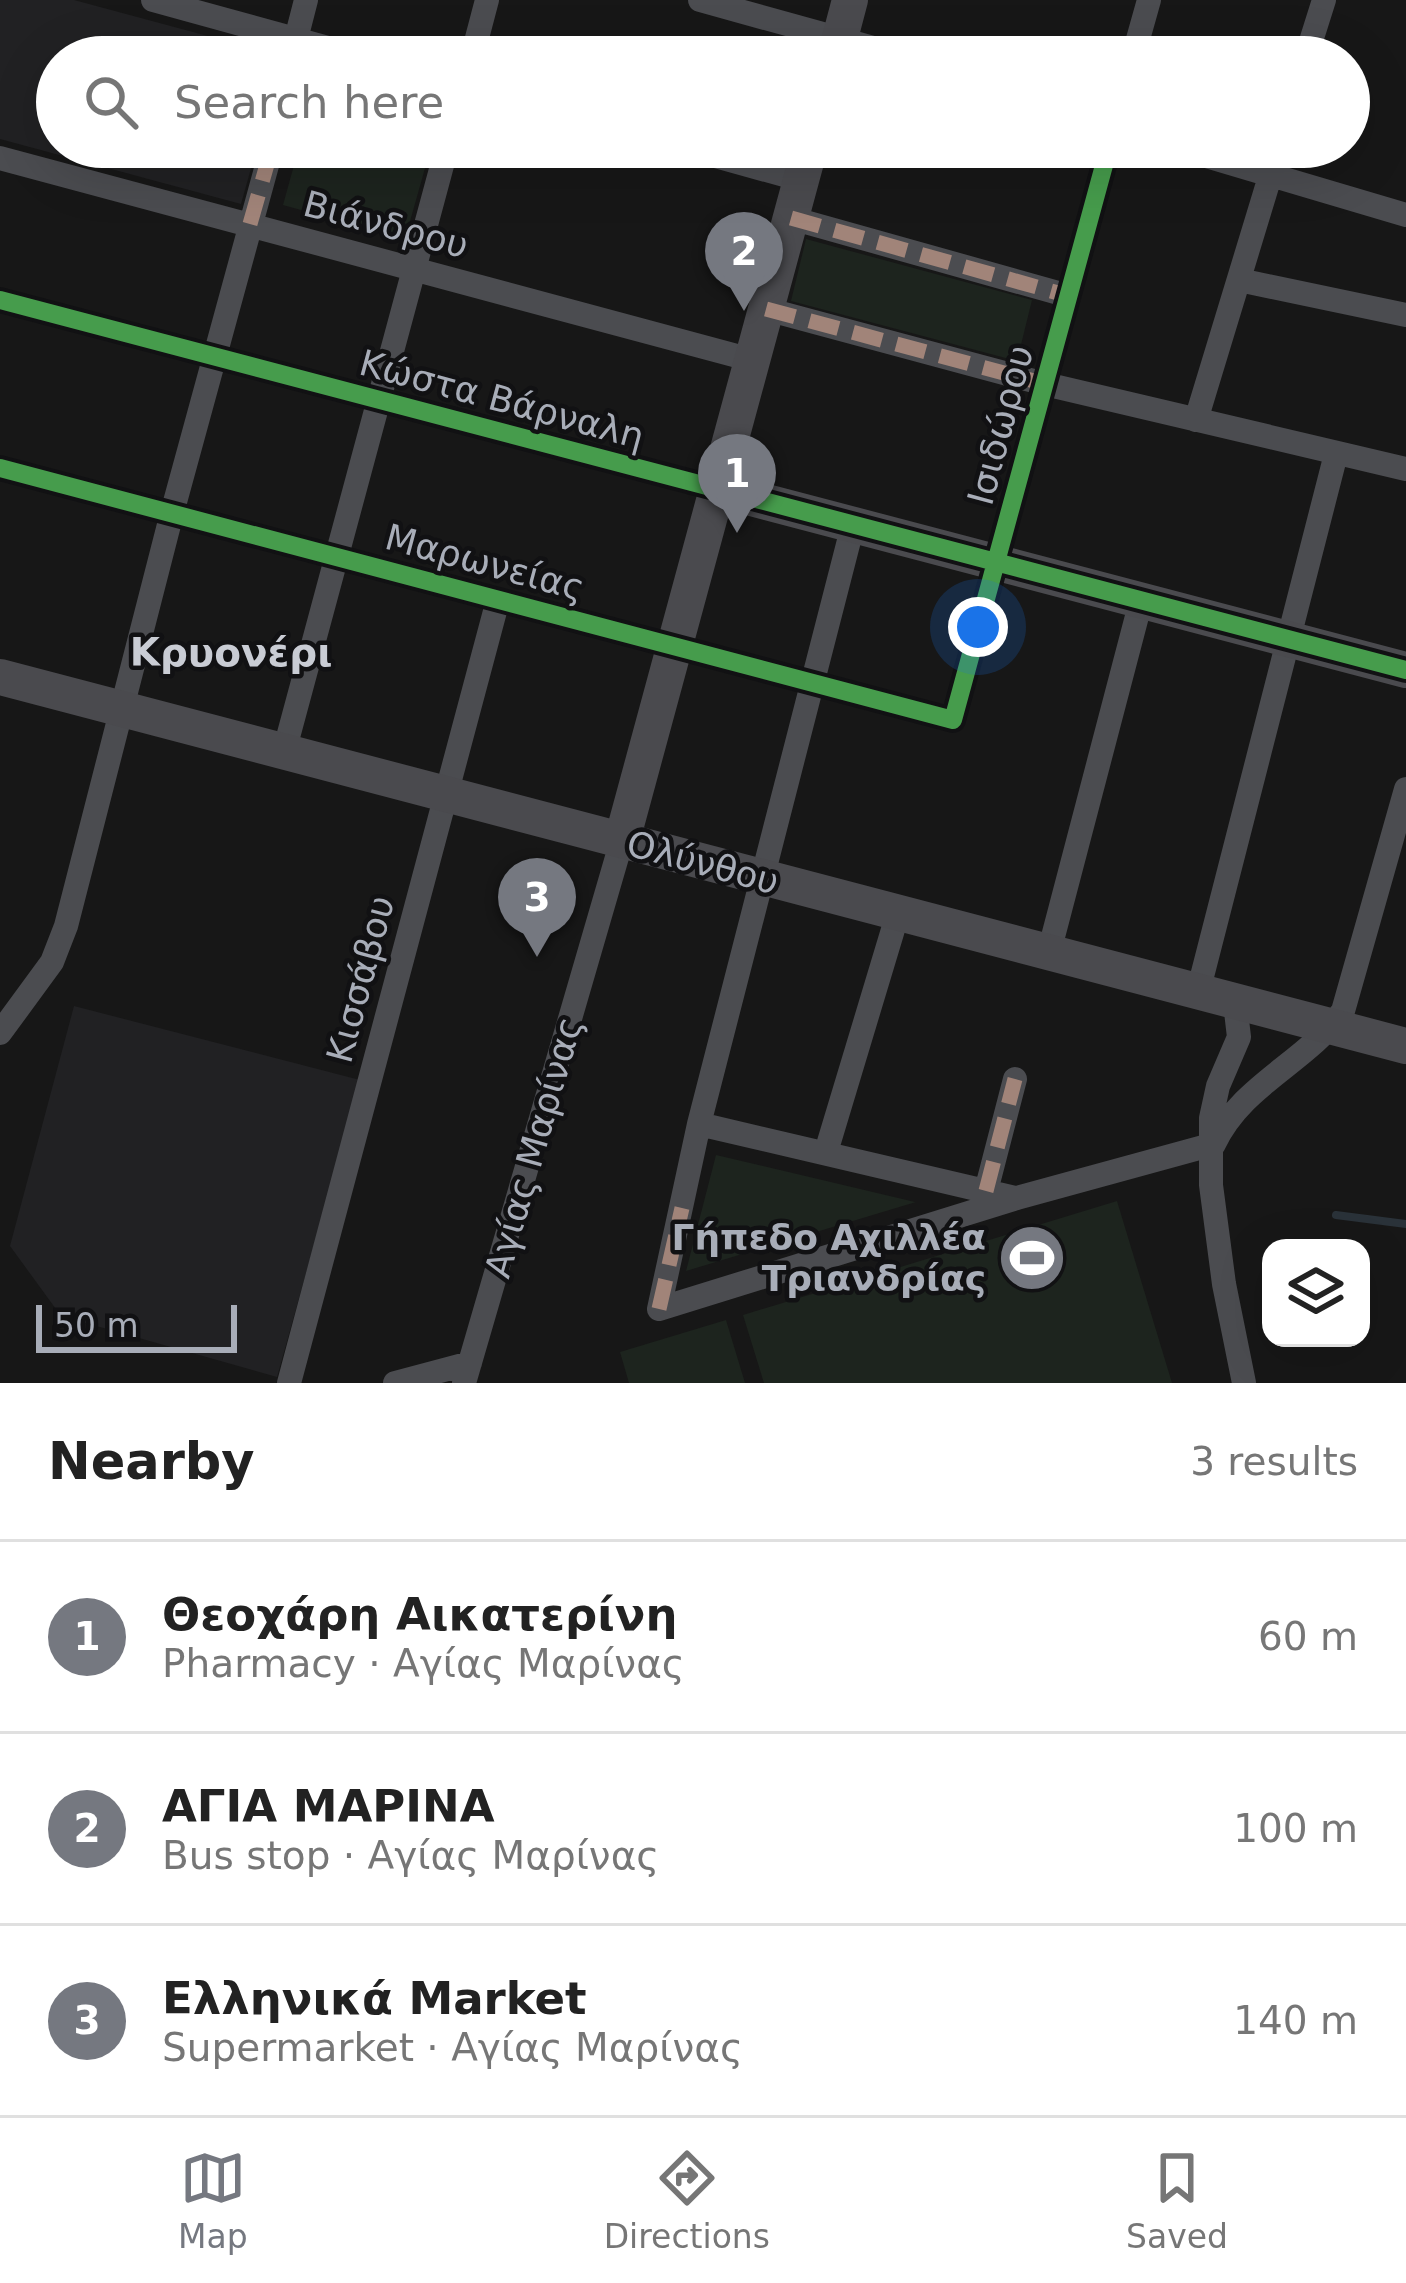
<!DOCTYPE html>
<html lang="en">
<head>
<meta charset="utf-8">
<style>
  :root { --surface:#fff; --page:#f2f2f2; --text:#222; --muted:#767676; --line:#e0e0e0; --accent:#757880 }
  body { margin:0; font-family:"DejaVu Sans",sans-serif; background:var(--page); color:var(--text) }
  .controls { position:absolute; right:36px; bottom:36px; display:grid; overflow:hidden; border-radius:24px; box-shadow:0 12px 48px #0002 }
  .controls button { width:108px; height:108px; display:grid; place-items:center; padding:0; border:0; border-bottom:3px solid var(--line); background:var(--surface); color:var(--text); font:60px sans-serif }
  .scale { position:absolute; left:36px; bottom:30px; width:201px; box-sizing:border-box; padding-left:12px; border:6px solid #a8adb8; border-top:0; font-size:33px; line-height:42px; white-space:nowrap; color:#a8adb8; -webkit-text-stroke:9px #111113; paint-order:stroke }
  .you { position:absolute; left:978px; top:627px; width:42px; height:42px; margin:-30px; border:9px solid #fff; border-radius:50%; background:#1a73e8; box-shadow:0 0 0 18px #1a73e833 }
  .badge { display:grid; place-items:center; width:78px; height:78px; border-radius:50%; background:var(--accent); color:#fff; font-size:39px; font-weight:700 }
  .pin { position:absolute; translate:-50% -99px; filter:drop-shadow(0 3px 6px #0008) }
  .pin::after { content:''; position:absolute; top:63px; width:42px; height:36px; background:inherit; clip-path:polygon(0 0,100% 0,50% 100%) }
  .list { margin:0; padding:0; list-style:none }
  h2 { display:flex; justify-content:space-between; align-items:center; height:156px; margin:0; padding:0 48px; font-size:51px }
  h2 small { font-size:39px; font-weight:400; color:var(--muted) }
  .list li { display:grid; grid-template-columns:78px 1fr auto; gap:36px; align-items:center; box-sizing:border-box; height:192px; padding:0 48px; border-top:3px solid var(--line) }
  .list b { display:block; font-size:45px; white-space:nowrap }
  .list p { margin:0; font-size:39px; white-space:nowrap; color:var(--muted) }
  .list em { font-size:39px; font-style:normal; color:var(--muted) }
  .icon { flex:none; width:66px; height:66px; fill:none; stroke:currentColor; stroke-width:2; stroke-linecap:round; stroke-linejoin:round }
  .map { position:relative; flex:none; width:1406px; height:1383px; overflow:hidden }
  .search { position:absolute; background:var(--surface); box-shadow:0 12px 48px #0002; left:36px; right:36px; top:36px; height:132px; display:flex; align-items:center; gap:30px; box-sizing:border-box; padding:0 42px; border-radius:66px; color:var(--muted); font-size:45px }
  .sheet { height:732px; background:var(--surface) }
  nav { display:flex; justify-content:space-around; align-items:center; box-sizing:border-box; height:168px; border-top:3px solid var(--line); background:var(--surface); font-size:33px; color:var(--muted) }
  nav a { display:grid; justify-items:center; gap:6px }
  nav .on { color:var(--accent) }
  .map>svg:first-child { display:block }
</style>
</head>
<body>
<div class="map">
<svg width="1406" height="1383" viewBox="0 0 1406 1383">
  <rect width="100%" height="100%" fill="#171717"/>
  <path fill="#212123" d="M 0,0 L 74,0 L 282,56 L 57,57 L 57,147 L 257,147 L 241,204 L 0,139 Z
    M 74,1006 L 360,1080 L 277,1377 L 61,1316 L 10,1246 Z"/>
  <path fill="#1d241e" d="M 299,147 L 431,147 L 405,239 L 283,205 Z
    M 806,239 L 1032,300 L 1017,361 L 791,301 Z
    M 716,1155 L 915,1202 L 916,1202 L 686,1271 Z
    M 1117,1201 L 1172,1383 L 764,1383 L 743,1315 Z
    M 726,1320 L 745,1383 L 629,1383 L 620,1352 Z"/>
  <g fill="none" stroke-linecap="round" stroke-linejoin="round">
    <path stroke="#2a3239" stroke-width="8" d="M 1336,1215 L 1406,1224"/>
    <path stroke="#4b4c50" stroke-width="24" d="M 153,0 L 361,57
      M 700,0 L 906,57
      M 295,57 L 296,39 L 306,0
      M 472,57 L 487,0
      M 1133,57 L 1149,0
      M 1306,57 L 1324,0
      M 683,147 L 802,180
      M 1176,147 L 1406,215
      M 0,158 L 752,360
      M 791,218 L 1069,296
      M 1239,280 L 1406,315
      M 0,300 L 717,489
      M 766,309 L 1045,384 L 1406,469
      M 1196,420 L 1279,147
      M 0,468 L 953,720 L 1109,147
      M 284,752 L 447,147
      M 1049,952 L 1141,601
      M 1198,992 L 1336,454
      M 1235,1003 L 1239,1037 L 1218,1086 L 1211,1118 L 1211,1185 L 1224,1284 L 1244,1383
      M 0,1033 L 52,962 L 66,926 L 172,513 L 272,147
      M 699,1124 L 1015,1198
      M 1214,1144 C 1242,1084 1306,1063 1343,1011 L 1406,789
      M 826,1152 L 898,913
      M 986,1191 L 1015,1079
      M 659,1309 L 699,1124 L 853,525
      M 659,1309 L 1017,1198 L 1214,1144
      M 289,1383 L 498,600
      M 395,1383 L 470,1363
      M 464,1383 L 622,840"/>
    <path stroke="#4a4a4e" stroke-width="36" d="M 835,57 L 850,0
      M 717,489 L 1406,670
      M 0,677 L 1406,1046
      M 622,840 L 810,147"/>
    <path stroke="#a18479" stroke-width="15" stroke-dasharray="30 15" stroke-linecap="butt" d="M 295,57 L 296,39
      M 791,218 L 1069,296
      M 250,224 L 272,147
      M 766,309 L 1045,384
      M 986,1191 L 1015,1079
      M 659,1309 L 682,1208"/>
    <g stroke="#111113" stroke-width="26">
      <path id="cycleway" d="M 0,300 L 1406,670
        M 0,468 L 953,720 L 1109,147"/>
    </g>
    <use href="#cycleway" stroke="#469c4c" stroke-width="18"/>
  </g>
  <defs>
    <g id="stadium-disc" transform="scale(3.45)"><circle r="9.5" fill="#757880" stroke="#111113"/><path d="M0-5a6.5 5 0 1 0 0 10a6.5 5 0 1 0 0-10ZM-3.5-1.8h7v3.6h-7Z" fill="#fff"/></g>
  </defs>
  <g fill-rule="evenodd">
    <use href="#stadium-disc" x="1032" y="1258"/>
  </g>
  <g text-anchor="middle" stroke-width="9" stroke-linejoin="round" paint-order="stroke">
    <g font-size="36" fill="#a8adb8" stroke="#111113">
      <text transform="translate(386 224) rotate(15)" y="13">Βιάνδρου</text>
      <text transform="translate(502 399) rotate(15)" y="13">Κώστα Βάρναλη</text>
      <text transform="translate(1000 425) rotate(-75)" y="13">Ισιδώρου</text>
      <text transform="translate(485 562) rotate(15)" y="13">Μαρωνείας</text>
      <text transform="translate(703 862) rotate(15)" y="13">Ολύνθου</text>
      <text transform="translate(360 979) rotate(-75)" y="13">Κισσάβου</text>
      <text transform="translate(533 1147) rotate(-74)" y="13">Αγίας Μαρίνας</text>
    </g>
    <g font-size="36" font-weight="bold" fill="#a8adb8" stroke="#111113" text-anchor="end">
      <text x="986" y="1250">Γήπεδο Αχιλλέα<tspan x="986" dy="41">Τριανδρίας</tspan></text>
    </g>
    <g font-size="39" font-weight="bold" fill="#c9ccd4" stroke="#111113">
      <text x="231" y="666">Κρυονέρι</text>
    </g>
  </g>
</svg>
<div class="controls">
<button><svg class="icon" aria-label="layers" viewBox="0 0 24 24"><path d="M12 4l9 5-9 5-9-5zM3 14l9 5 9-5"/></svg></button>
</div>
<div class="scale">50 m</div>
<div class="you"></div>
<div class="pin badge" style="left:737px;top:533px">1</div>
<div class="pin badge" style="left:744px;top:311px">2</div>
<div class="pin badge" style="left:537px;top:957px">3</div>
<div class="search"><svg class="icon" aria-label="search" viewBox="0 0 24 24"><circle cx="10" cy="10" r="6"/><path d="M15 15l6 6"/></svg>Search here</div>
</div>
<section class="sheet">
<h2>Nearby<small>3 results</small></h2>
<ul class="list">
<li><span class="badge">1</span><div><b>Θεοχάρη Αικατερίνη</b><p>Pharmacy · Αγίας Μαρίνας</p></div><em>60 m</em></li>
<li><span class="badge">2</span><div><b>ΑΓΙΑ ΜΑΡΙΝΑ</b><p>Bus stop · Αγίας Μαρίνας</p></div><em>100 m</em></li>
<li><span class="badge">3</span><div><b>Ελληνικά Market</b><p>Supermarket · Αγίας Μαρίνας</p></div><em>140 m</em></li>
</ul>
</section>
<nav>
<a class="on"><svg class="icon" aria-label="map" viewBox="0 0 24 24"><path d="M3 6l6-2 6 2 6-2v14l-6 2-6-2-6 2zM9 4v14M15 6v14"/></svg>Map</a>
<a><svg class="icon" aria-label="directions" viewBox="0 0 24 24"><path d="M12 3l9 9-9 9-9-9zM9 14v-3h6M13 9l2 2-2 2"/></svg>Directions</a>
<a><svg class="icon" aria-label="saved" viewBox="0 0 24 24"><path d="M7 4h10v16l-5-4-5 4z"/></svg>Saved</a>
</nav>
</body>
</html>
